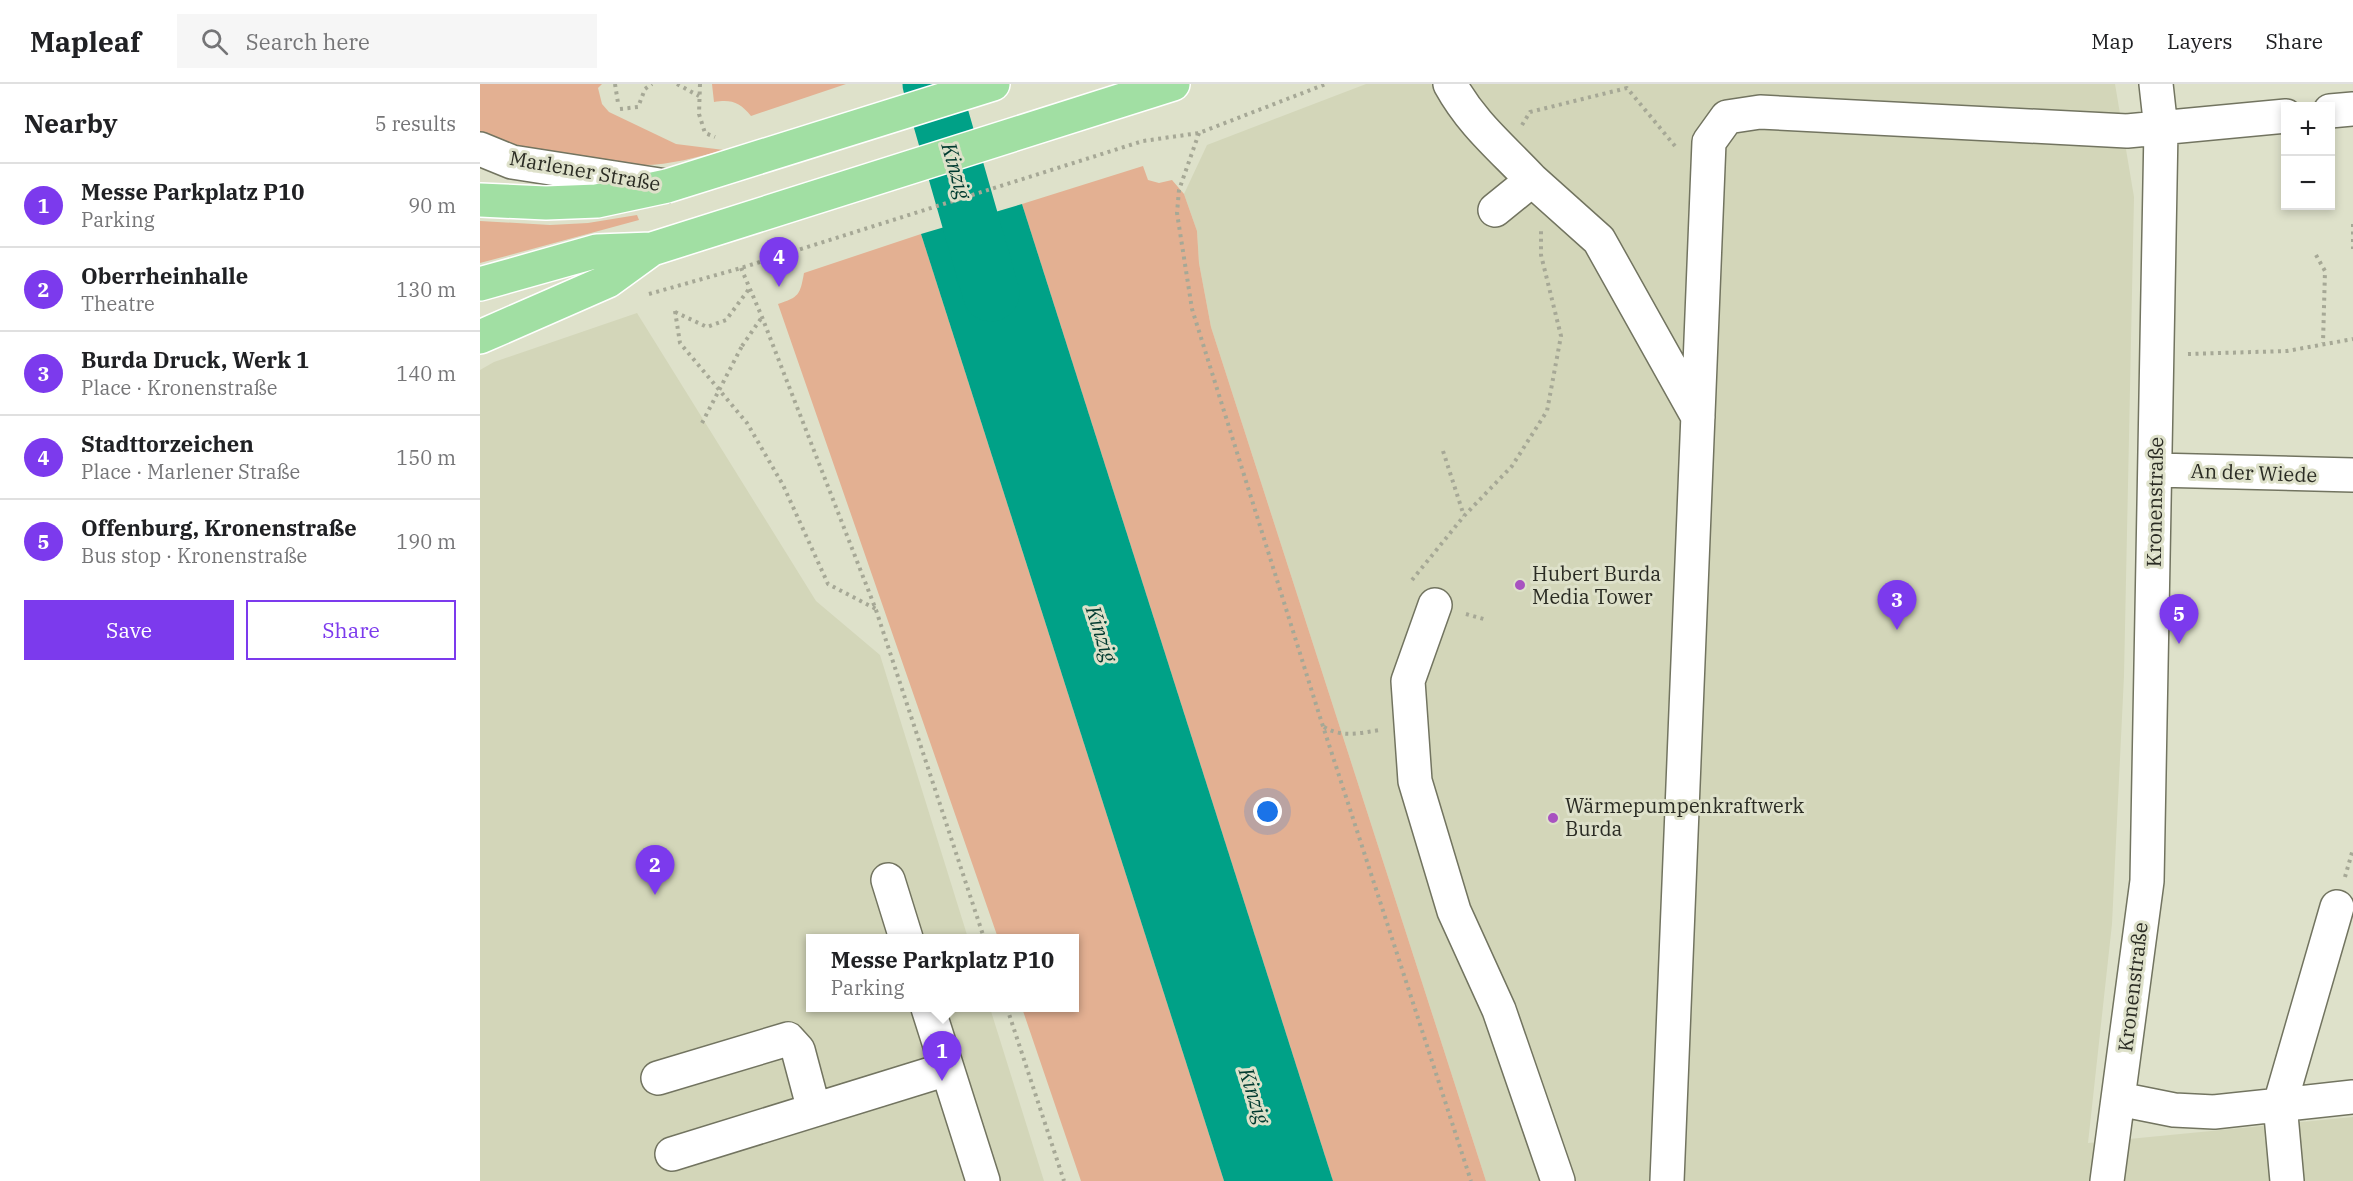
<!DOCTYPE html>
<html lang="en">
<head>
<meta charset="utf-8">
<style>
  :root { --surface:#fff; --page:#f6f6f6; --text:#202124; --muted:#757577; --line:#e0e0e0; --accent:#7c3aed }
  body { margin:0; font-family:"IBM Plex Serif",serif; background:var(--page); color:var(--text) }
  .controls { position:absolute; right:18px; top:18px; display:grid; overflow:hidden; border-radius:0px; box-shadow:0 3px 9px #0003 }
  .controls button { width:54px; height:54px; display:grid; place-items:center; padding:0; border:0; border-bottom:2px solid var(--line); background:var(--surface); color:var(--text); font:30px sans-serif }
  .you { position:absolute; left:788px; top:728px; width:21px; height:21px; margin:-15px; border:4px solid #fff; border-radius:50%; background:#1a73e8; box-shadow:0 0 0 9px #1a73e833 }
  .badge { display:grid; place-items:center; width:39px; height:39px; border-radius:50%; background:var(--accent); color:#fff; font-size:20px; font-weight:700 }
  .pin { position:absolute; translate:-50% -50px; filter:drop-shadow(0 2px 3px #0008) }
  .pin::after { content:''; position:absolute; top:32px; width:21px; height:18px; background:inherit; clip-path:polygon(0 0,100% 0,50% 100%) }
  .popup { position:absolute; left:326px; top:850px; width:273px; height:78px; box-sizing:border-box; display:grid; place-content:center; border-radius:0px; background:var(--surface); filter:drop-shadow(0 2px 4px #0005); font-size:20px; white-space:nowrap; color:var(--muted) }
  .popup b { font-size:22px; color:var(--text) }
  .popup::after { content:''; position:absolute; left:50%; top:100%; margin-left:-12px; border:12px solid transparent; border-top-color:var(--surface) }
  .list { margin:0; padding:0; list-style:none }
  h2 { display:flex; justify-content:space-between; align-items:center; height:78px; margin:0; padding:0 24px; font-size:26px }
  h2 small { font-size:20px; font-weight:400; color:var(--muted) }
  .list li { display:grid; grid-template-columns:39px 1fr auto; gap:18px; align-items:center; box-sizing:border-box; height:84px; padding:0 24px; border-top:2px solid var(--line) }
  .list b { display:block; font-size:22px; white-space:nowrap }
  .list p { margin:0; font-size:20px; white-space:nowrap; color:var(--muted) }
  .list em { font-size:20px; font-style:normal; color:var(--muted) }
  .actions { display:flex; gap:12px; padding:18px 24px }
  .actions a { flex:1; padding:14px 0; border:2px solid var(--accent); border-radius:0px; text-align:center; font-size:21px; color:var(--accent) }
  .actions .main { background:var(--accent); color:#fff }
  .icon { flex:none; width:33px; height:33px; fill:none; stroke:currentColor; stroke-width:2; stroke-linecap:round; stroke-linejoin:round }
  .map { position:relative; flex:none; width:1873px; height:1097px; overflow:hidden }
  header { display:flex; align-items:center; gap:36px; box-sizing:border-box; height:84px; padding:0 30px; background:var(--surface); border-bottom:2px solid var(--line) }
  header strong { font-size:28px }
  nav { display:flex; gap:33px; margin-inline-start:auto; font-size:21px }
  .search { width:420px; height:54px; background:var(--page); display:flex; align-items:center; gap:15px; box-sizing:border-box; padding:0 21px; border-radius:0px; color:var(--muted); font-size:22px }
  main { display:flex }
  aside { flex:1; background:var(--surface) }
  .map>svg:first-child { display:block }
</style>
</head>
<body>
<header>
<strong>Mapleaf</strong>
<div class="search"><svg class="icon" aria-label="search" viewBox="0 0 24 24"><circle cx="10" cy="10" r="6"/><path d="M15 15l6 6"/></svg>Search here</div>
<nav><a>Map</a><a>Layers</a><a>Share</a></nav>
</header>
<main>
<aside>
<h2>Nearby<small>5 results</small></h2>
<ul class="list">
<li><span class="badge">1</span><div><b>Messe Parkplatz P10</b><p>Parking</p></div><em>90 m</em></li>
<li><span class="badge">2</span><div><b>Oberrheinhalle</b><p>Theatre</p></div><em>130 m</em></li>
<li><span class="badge">3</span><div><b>Burda Druck, Werk 1</b><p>Place · Kronenstraße</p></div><em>140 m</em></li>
<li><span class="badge">4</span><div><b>Stadttorzeichen</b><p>Place · Marlener Straße</p></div><em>150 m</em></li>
<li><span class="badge">5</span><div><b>Offenburg, Kronenstraße</b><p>Bus stop · Kronenstraße</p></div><em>190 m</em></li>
</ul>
<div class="actions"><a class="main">Save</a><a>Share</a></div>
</aside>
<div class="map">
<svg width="1873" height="1097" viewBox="0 0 1873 1097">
  <rect width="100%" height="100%" fill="#dee1ca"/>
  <path fill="#d3d6b9" d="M 886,0 L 1635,0 L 1654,113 L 1644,592 L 1632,840 L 1608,1059 L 1873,1033 L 1873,1097 L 1006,1097 L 731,243 L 719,179 L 717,147 L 704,110 L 727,61 Z
    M 157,229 L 336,517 L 400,571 L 488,854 L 330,854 L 330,924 L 510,924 L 564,1097 L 0,1097 L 0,286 L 14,278 Z"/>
  <path fill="#e3b092" d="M 0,0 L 122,0 L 118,4 L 122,20 L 129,28 L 196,60 L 244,66 C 218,73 190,81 163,81 C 107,80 54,66 0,55 Z
    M 232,0 L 366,0 L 271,32 C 260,18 251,15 234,18 Z
    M 663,82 L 668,96 L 679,99 L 692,96 L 704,110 L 717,147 L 719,179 L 731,243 L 1006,1097 L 853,1097 L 542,120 Z
    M 157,131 L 159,136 L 0,179 L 0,137 L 70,141 L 108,139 Z
    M 441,150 L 744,1097 L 601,1097 L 542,924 L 594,924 L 594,854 L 518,854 L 298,220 C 319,213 320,211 324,189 Z"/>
  <path fill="#00a187" d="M 542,120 L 853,1097 L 744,1097 L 441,150 Z"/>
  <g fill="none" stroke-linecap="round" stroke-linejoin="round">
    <path stroke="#00a187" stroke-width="57" d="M 451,0 L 511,209"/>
    <g stroke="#727460" stroke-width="36">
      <path id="minor" d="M 970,0 C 992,40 1021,63 1052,96 L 1015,126
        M 1850,27 L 1873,25
        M 0,65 L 32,78 L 186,102
        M 1052,96 L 1119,156 L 1218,333
        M 1675,386 L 1873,391
        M 955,521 L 928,597 L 935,697 L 974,827 L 1019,926 L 1078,1097
        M 408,796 L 426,854
        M 448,924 L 503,1097
        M 178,994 L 308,955 L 318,966 L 334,1026
        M 1639,1015 L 1694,1026 L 1734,1028 L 1873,1013
        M 192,1070 L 467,985
        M 1187,1097 L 1229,58 L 1247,33 L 1280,28 L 1647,47 L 1806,32
        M 1627,1097 L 1667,797 L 1681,45 L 1676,0
        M 1807,1097 L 1800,1020 L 1857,823"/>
    </g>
    <g stroke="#fff" stroke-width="36">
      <path id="major" d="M 0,116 L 66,119 L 117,117 L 187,102 L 513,0
        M 0,200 L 117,167 L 172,165 L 693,0
        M 0,253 L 128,197 L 172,165"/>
    </g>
    <path stroke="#a6a896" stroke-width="4" stroke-dasharray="3 4.5" stroke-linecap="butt" d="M 135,0 L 138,19
      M 197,0 L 219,12
      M 220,0 L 219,30 L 225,49 L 235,53
      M 140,25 L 158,23 L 165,5 L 172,0
      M 1042,41 L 1050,28 L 1147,4 L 1195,62
      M 719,49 L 699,106 L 697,129 L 712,225 L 839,630 L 991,1097
      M 1873,140 L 1873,165
      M 1836,171 L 1845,187 L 1843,259
      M 261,184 L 282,233 L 396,526 L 504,854
      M 169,210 L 261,184 L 663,57 L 719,49 L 846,0
      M 195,227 L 200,259 L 267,339 L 303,401 L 348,500 L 396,525
      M 195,228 L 227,243 L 246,236 L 269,205
      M 262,262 L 282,233
      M 1708,270 L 1807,267 L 1873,255
      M 963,367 L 984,432
      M 932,496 L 984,432 L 1032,382 L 1067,327 L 1081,252 L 1061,171 L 1061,147
      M 986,530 L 1007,536
      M 844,643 C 862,654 880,649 900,646
      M 1865,793 L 1873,765
      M 527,924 L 584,1097"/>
    <use href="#minor" stroke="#fff" stroke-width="33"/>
    <use href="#major" stroke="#a1dfa3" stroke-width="33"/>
    <path stroke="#a6a896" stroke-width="4" stroke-dasharray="3 4.5" stroke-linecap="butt" d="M 222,339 L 262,262"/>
  </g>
  <g fill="#a852c0" stroke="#dee1ca" stroke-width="2">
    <circle cx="1040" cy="501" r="6"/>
    <circle cx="1073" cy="734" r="6"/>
  </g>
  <g text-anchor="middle" stroke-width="6" stroke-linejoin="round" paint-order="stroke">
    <g font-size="20" fill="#2a2b23" stroke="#dee1ca">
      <text transform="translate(105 87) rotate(10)" y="7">Marlener Straße</text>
      <text transform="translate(1774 389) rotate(2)" y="7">An der Wiede</text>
      <text transform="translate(1675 418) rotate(-89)" y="7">Kronenstraße</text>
      <text transform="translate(1653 903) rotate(-83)" y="7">Kronenstraße</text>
    </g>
    <g font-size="20" fill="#2a2b23" stroke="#dee1ca" text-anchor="start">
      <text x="1052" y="497">Hubert Burda<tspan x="1052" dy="23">Media Tower</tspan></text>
      <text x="1085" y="729">Wärmepumpenkraftwerk<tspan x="1085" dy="23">Burda</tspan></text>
    </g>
    <g font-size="21" font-style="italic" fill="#003a2f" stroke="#dee1ca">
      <text transform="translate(476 87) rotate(74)" y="7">Kinzig</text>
      <text transform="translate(621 550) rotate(72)" y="7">Kinzig</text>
      <text transform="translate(774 1012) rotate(72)" y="7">Kinzig</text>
    </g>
  </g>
</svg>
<div class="controls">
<button>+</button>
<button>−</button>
</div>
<div class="you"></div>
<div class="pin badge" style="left:462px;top:997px">1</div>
<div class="popup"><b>Messe Parkplatz P10</b>Parking</div>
<div class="pin badge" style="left:175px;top:811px">2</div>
<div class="pin badge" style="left:1417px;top:546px">3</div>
<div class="pin badge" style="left:299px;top:203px">4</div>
<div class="pin badge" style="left:1699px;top:560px">5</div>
</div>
</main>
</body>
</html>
